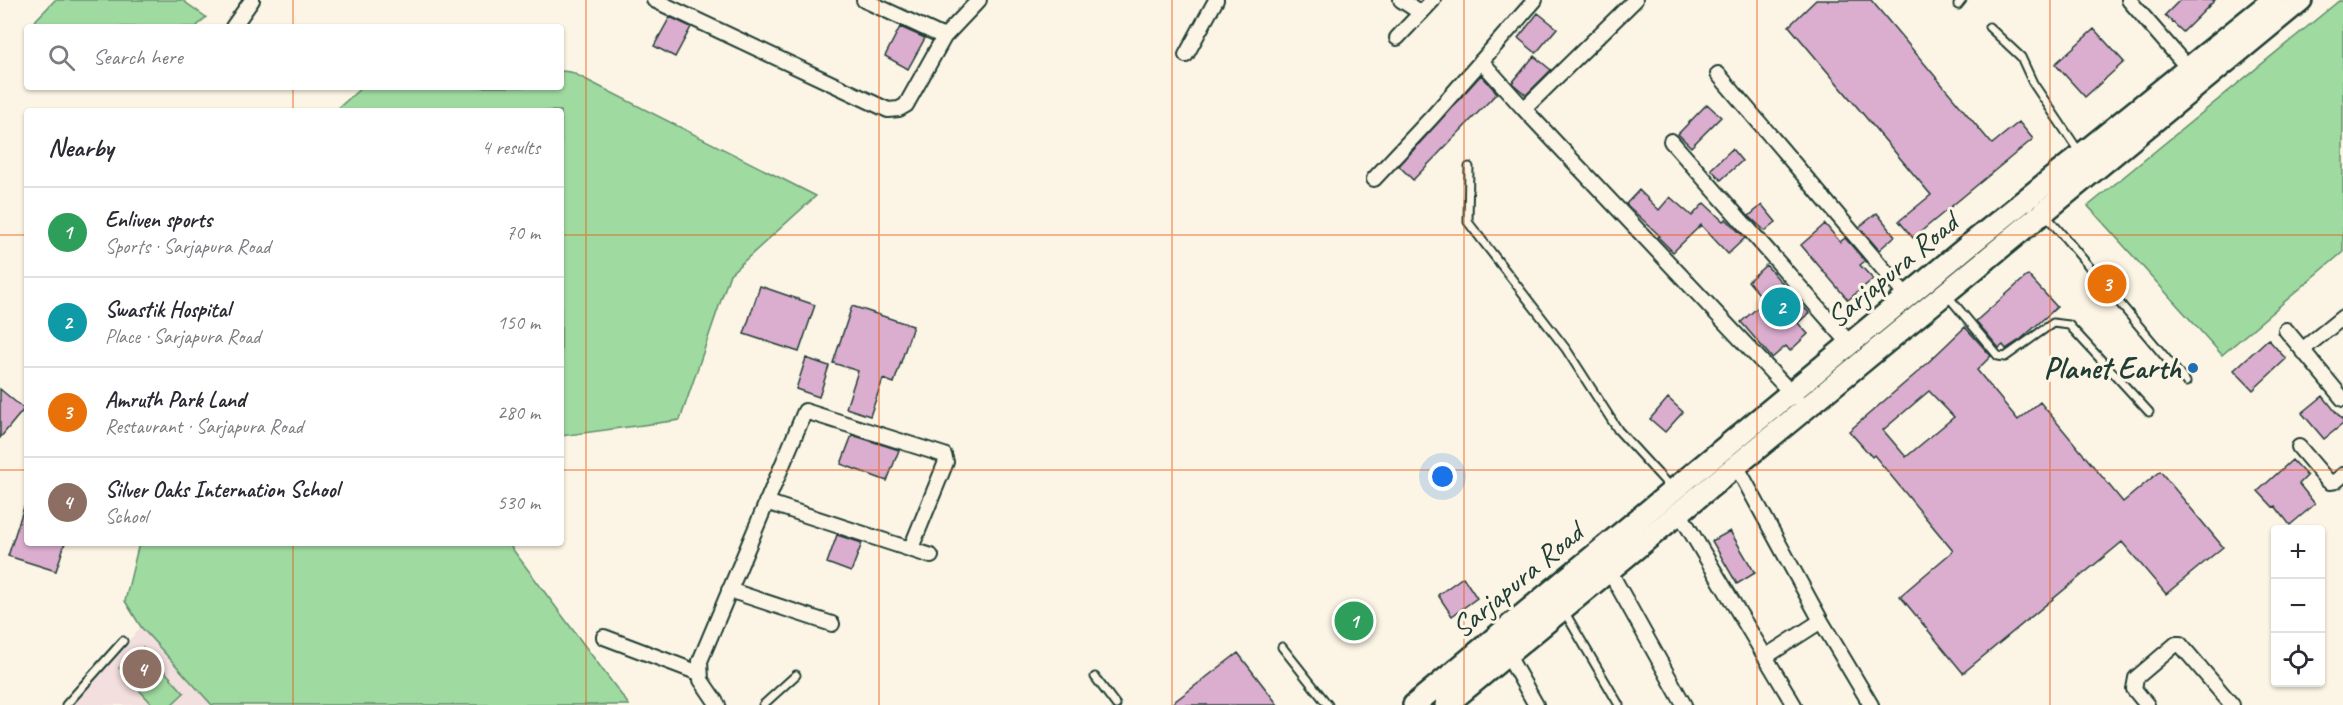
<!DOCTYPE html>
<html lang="en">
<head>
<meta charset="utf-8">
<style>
  :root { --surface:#fff; --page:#f2f2f3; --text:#2b2b33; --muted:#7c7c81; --line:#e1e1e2; --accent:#2563eb }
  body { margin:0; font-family:Caveat,sans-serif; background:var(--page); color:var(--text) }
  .controls { position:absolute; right:18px; bottom:18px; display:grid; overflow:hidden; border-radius:6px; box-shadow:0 2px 4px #0004 }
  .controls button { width:54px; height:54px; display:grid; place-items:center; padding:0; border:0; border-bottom:2px solid var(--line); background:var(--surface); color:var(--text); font:30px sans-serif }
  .you { position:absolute; left:1443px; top:477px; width:21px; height:21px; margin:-15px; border:4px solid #fff; border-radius:50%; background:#1a73e8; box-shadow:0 0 0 9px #1a73e833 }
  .badge { display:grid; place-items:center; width:39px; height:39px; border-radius:50%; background:var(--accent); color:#fff; font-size:20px; font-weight:700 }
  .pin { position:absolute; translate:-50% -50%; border:3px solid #fff; box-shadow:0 2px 6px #0006 }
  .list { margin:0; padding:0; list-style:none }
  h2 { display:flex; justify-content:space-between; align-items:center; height:78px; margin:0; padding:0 24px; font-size:26px }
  h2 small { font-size:20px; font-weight:400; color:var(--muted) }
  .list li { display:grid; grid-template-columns:39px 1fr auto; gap:18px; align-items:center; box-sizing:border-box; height:90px; padding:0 24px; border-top:2px solid var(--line) }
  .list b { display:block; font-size:22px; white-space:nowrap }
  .list p { margin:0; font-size:20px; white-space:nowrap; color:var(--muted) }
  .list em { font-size:20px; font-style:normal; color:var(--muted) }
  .icon { flex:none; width:33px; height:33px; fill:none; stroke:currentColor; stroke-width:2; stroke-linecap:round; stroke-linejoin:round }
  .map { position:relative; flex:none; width:2343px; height:705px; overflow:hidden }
  .search { position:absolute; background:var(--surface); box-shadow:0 2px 4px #0004; left:24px; top:24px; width:540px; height:66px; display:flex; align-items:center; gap:15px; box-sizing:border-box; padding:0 21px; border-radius:6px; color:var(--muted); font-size:22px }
  .panel { position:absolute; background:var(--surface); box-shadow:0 2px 4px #0004; left:24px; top:108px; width:540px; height:438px; border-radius:6px }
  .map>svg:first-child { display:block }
</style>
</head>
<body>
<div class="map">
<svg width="2343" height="705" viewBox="0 0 2343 705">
  <rect width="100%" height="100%" fill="#fcf5e5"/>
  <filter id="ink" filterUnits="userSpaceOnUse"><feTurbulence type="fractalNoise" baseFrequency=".0167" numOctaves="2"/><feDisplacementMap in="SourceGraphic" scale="12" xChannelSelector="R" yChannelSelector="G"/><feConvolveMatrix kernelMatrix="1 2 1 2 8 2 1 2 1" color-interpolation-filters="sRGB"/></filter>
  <g filter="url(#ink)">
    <path fill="#f2dfde" d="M 141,627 L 212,705 L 72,705 Z"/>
    <path fill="#9fdaa0" stroke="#5f8c6a" stroke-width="1.5" d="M 55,0 L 182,0 L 206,17 L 196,27 L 29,27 Z
      M 2340,0 L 2343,0 L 2343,252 L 2222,355 L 2088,206 Z
      M 561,71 L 571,72 L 816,196 L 730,274 L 680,420 L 561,436 L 561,111 L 335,111 L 362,87 L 561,87 Z
      M 139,543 L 508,543 L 629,705 L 212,705 L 141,627 L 125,601 Z
      M 143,647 L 184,693 L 171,705 L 153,705 L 119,668 Z"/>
    <path fill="#dbadcf" stroke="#1f3d34" stroke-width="1.5" fill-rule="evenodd" d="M 1816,0 L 1871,0 L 1992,144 L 2019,122 L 2033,139 L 1913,238 L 1899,221 L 1931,195 L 1789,26 Z
      M 2180,0 L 2215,0 L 2183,32 L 2165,15 Z
      M 1538,13 L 1557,28 L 1536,53 L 1518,38 Z
      M 670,17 L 691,27 L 675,57 L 654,46 Z
      M 900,27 L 925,38 L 908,69 L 885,56 Z
      M 2094,29 L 2124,62 L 2085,97 L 2055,64 Z
      M 1534,56 L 1551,70 L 1526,95 L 1512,83 Z
      M 1481,75 L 1497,93 L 1413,180 L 1399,166 Z
      M 1707,104 L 1721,117 L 1691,147 L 1678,134 Z
      M 1732,149 L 1742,161 L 1721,180 L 1711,169 Z
      M 1639,190 L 1659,210 L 1670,197 L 1692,216 L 1704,203 L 1723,221 L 1726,219 L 1745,238 L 1728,254 L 1701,225 L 1673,252 L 1658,237 L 1660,236 L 1626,204 Z
      M 1762,205 L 1776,222 L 1765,231 L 1749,216 Z
      M 1877,213 L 1895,236 L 1879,250 L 1859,227 Z
      M 1825,224 L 1840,242 L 1845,238 L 1865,261 L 1860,265 L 1873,279 L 1848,300 L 1801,245 Z
      M 1766,265 L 1809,313 L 1798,323 L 1808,334 L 1790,351 L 1786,346 L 1772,358 L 1741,322 L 1765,301 L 1748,281 Z
      M 2028,275 L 2057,307 L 2020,340 L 2006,349 L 2003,345 L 1999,348 L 1976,321 Z
      M 760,286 L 815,305 L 799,352 L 744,334 Z
      M 852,306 L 913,326 L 894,383 L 883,379 L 870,416 L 846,408 L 858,371 L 833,363 Z
      M 1965,327 L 1991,356 L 1977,370 L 2018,420 L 2040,402 L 2123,502 L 2160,471 L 2223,547 L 2166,594 L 2122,542 L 1963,673 L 1900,596 L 1953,551 L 1874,455 L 1872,457 L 1849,431 L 1919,371 ZM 1929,391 L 1954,417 L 1906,457 L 1883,430 Z
      M 2268,339 L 2286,359 L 2253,390 L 2234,370 Z
      M 806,358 L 829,366 L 819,397 L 796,389 Z
      M 0,389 L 24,409 L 0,438 Z
      M 2323,396 L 2343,421 L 2343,424 L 2324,439 L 2302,413 Z
      M 1668,398 L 1683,412 L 1665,432 L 1650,419 Z
      M 852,435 L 899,450 L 887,481 L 841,464 Z
      M 2292,460 L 2307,476 L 2299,484 L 2315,504 L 2290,525 L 2275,506 L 2273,507 L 2258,491 Z
      M 24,507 L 27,507 L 27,543 L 65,543 L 56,571 L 8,556 Z
      M 1730,531 L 1755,573 L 1737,584 L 1712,541 Z
      M 837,535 L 862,543 L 851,572 L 827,563 Z
      M 1463,577 L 1477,598 L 1452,616 L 1438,595 Z
      M 1238,653 L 1278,705 L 1170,705 Z"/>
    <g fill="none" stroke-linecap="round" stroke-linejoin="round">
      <g stroke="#1f3d34" stroke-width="11">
        <path id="service" d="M 1958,5 L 1962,0
          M 1989,27 L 2021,57 L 2033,83 L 2080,153
          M 1469,167 L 1468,222 L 1566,349 L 1618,430 L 1671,488
          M 2045,214 L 2186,382
          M 1947,295 L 1998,356 L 2005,357 L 2053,323 L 2069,325 L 2149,412
          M 1564,611 L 1619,705
          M 1282,647 L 1328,705
          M 1095,677 L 1116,705
          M 66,705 L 123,641
          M 763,705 L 796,675"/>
      </g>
      <g stroke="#1f3d34" stroke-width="18">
        <path id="minor" d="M 654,0 L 888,110 L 899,109 L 906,105 L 944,37 L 979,0
          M 864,0 L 944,37
          M 1401,0 L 1421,13
          M 2129,0 L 2188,68
          M 233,27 L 252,0
          M 1397,38 L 1433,0
          M 1186,55 L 1216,0
          M 1481,61 L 1524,109 L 1796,398
          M 1718,74 L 1907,297
          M 1524,109 L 1635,0
          M 1671,141 L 1851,345
          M 1374,179 L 1433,116 L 1535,0
          M 2286,330 L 2343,399
          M 2302,350 L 2343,317
          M 2299,447 L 2327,480 L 2330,482 L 2336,481 L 2343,475
          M 1736,465 L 1821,621 L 1871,705
          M 766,502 L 931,556
          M 1679,512 L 1794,705
          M 1609,570 L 1684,705
          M 729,590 L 832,624
          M 604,637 L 699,673
          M 1507,654 L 1536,705
          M 1765,657 L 1821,621
          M 718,705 L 701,680 L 700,661 L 805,411 L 944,455 L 946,462 L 911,548
          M 2147,705 L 2134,689 L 2136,678 L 2176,644 L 2180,644 L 2232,705"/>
      </g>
      <g stroke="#1f3d34" stroke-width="26">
        <path id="primary" d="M 1414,705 L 1968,246 L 2273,0
          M 1446,705 L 2301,0"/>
      </g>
      <use href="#service" stroke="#fcf5e5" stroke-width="7"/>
      <use href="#minor" stroke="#fcf5e5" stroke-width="14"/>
      <use href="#primary" stroke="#fcf5e5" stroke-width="21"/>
    </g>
  </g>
  <path fill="none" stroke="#e8590c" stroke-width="1.5" stroke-opacity="0.55" d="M 293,0 L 293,27M 586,0 L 586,705M 879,0 L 879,705M 1172,0 L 1172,705M 1464,0 L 1464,705M 1757,0 L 1757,705M 2050,0 L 2050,705M 293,87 L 293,111M 0,235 L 27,235M 561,235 L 2343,235M 0,470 L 27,470M 561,470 L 2343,470M 293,543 L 293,705"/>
  <circle fill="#1f6fb2" stroke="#fcf5e5" stroke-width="2" cx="2193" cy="368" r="6"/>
  <g text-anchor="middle" stroke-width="6" stroke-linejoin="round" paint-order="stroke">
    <g font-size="30" fill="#1f3d34" stroke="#fcf5e5">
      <text transform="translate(1892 270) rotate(-40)" y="10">Sarjapura Road</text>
      <text transform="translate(1517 580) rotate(-40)" y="10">Sarjapura Road</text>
    </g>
    <g font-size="30" font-weight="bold" fill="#1f3d34" stroke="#fcf5e5" text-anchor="end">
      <text x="2181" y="378">Planet Earth</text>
    </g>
  </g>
</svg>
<div class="controls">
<button>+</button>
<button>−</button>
<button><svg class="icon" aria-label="locate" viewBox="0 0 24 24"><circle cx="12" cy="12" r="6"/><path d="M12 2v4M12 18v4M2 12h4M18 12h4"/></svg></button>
</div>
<div class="you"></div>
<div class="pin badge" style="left:1354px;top:621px;background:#2e9e5b">1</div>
<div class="pin badge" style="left:1781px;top:307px;background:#0f9aa8">2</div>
<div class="pin badge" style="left:2107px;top:284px;background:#e8710a">3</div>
<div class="pin badge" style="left:142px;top:669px;background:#8d6e63">4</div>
<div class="search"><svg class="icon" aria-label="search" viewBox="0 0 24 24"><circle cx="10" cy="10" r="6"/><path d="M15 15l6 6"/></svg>Search here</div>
<section class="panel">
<h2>Nearby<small>4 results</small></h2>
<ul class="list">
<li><span class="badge" style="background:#2e9e5b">1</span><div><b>Enliven sports</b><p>Sports · Sarjapura Road</p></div><em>70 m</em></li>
<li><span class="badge" style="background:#0f9aa8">2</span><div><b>Swastik Hospital</b><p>Place · Sarjapura Road</p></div><em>150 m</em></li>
<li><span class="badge" style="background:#e8710a">3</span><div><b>Amruth Park Land</b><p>Restaurant · Sarjapura Road</p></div><em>280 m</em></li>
<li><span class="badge" style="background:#8d6e63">4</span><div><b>Silver Oaks Internation School</b><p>School</p></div><em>530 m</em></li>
</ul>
</section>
</div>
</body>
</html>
